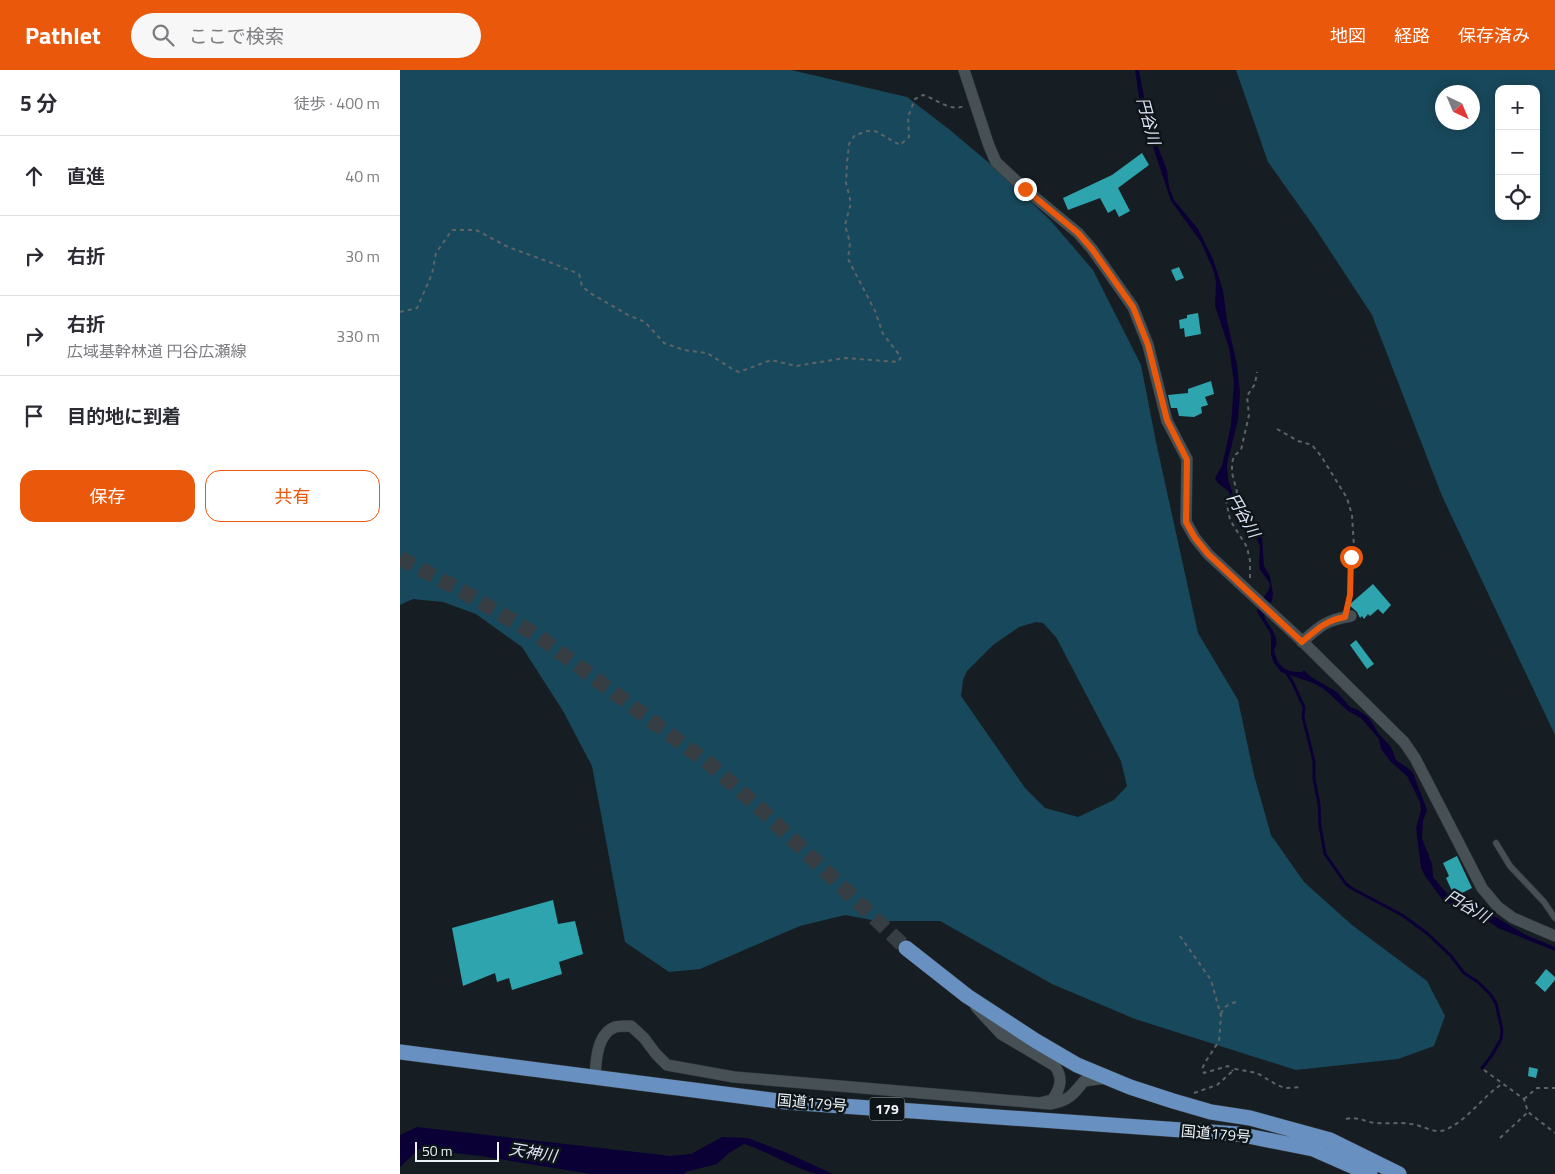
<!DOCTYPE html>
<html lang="ja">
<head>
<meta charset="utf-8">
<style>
  :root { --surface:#fff; --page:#f7f7f7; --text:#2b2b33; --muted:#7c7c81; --line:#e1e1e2; --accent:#ea580c }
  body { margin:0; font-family:"Titillium Web","Noto Sans JP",sans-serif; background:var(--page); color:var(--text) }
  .controls { position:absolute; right:15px; top:15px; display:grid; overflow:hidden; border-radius:10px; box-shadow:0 2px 12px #0003 }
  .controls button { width:45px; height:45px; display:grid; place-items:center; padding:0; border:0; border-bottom:1px solid var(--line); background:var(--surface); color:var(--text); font:25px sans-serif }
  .compass { position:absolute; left:1035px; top:15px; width:45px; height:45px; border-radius:50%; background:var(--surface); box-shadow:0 2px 12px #0003; rotate:136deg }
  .scale { position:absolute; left:15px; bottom:12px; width:84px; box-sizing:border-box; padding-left:5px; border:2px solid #edf3f6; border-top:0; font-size:14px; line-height:18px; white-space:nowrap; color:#edf3f6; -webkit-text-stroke:4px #0d1519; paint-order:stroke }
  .stop { position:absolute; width:15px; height:15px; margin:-11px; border:4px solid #ea580c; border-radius:50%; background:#fff }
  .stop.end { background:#ea580c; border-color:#fff; box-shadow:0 1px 5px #0008 }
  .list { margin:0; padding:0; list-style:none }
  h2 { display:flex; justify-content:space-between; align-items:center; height:65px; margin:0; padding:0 20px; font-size:21px }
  h2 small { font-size:16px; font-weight:400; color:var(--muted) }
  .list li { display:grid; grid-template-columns:32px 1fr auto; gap:15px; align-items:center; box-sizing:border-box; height:80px; padding:0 20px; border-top:1px solid var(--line) }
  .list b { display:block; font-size:19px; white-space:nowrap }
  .list p { margin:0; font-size:16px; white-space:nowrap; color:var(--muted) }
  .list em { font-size:16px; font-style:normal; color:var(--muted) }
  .actions { display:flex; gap:10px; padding:15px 20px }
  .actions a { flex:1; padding:11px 0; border:1px solid var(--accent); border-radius:15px; text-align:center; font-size:18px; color:var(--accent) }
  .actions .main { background:var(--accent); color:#fff }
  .icon { flex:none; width:28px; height:28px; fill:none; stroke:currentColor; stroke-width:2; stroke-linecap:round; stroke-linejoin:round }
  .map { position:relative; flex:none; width:1155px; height:1104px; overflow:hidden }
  header { display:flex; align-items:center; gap:30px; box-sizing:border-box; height:70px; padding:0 25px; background:var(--accent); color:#fff }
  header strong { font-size:24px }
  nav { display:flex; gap:28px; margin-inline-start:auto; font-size:18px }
  .search { width:350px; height:45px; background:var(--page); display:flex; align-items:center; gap:12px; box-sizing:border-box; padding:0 18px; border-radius:28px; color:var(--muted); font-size:19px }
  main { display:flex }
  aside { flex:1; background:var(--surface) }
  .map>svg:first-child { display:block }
</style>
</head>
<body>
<header>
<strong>Pathlet</strong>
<div class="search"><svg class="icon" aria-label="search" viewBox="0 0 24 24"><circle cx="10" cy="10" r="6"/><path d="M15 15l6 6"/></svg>ここで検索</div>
<nav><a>地図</a><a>経路</a><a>保存済み</a></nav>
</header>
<main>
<aside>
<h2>5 分<small>徒歩 · 400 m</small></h2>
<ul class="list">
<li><svg class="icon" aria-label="ahead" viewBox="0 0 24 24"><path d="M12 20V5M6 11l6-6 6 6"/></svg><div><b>直進</b></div><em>40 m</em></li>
<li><svg class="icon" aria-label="right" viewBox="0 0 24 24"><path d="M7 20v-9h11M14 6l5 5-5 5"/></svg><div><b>右折</b></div><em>30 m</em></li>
<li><svg class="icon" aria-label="right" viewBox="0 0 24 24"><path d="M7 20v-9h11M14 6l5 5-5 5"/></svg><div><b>右折</b><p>広域基幹林道 円谷広瀬線</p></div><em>330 m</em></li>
<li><svg class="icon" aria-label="arrive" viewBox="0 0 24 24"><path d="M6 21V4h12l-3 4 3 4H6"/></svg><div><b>目的地に到着</b></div></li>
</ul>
<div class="actions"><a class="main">保存</a><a>共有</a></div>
</aside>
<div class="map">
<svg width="1155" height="1104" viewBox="0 0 1155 1104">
  <rect width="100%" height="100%" fill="#161e23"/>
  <path fill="#18485b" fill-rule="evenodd" d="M 0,0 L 391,0 L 507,27 L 550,60 L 595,98 L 651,151 L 693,200 L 741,295 L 756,372 L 798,563 L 838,630 L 854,705 L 871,765 L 904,812 L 952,855 L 1027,911 L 1045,946 L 1034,976 L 998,989 L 896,1000 L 735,949 L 652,914 L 540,851 L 477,851 L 445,845 L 400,856 L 300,899 L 269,902 L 225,872 L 192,696 L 163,641 L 122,577 L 76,544 L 43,532 L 13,529 L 0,535 ZM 636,552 L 643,553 L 656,567 L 721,691 L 727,716 L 714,730 L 678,747 L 645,738 L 625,718 L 561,626 L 563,610 L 567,601 L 593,575 L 619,557 Z
    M 836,0 L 1155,0 L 1155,665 L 1042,426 L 972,245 L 915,158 L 868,92 ZM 1099,19 L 1136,19 L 1136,146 L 1099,146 ZM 1072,22 L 1072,52 L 1042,52 L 1042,22 Z"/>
  <path fill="#0a0036" d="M 735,0 L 739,0 L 749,54 L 767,100 L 769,117 L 774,130 L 798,159 L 813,189 L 823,220 L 827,251 L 837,294 L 840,323 L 838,350 L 827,394 L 828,409 L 833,424 L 847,449 L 862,468 L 864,496 L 870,506 L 873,524 L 872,530 L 864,546 C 868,556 882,568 874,580 C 877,596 886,603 902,602 L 904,600 L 911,607 L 937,622 L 950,637 L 958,640 L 969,648 L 979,664 L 991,677 L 996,690 L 1009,699 L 1013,703 L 1027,740 L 1023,751 L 1022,768 L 1032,794 L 1033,807 L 1043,819 L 1049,825 L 1084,840 L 1126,865 L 1155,877 L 1155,881 L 1098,858 L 1076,843 L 1048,833 L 1042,829 L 1025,806 L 1021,798 L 1016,758 L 1021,740 L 1020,732 L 1007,706 L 991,692 L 981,679 L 979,669 L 961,648 L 948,641 L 924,619 L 913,613 L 881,602 L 874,593 L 871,585 L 871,566 L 869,561 L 857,542 L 858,536 L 868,521 L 870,516 L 869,512 L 860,500 L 859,494 L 860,476 L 852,459 L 845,452 L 828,421 L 818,413 L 815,409 L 816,406 L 822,396 L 831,355 L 834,312 L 829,278 L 815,236 L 816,213 L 814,202 L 801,172 L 771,131 L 741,41 Z
    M 17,1057 L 271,1086 L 291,1084 L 322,1067 L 348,1068 L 387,1083 L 433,1104 C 428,1104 422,1104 417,1104 C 392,1097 369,1082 344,1074 L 329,1083 L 317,1094 L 285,1102 L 285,1104 L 191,1104 L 81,1086 L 19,1079 L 0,1097 L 0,1065 Z"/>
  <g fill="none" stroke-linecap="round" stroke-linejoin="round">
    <path stroke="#0a0036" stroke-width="3" d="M 886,602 L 893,613 L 904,637 L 903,647 L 914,691 L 914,709 L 919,734 L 920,756 L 925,784 L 946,814 L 953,819 L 1002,845 L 1028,864 L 1051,886 L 1064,903 L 1078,912 L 1090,924 L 1096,933 L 1102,960 L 1101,969 L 1092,985 L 1082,998"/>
  </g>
  <path fill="#2ea4ae" d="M 742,83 L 749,95 L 718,118 L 730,141 L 719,147 L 715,139 L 708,143 L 700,128 L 668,140 L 663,128 L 712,105 Z
    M 779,197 L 784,208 L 776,211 L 771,200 Z
    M 798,243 L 801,264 L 785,267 L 784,258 L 780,259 L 779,250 L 787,248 L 787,245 Z
    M 811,311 L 814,324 L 805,327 L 808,335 L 801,337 L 802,343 L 794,347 L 779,346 L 777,338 L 771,338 L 768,325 L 788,323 L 788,319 Z
    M 973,514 L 991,535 L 983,544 L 978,539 L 970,546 L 968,544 L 964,549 L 962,546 L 960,548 L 957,542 L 949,535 Z
    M 956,570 L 974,594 L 967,599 L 950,575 Z
    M 1057,786 L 1072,818 L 1058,825 L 1055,819 L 1052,821 L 1046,808 L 1049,806 L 1043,793 Z
    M 153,830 L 158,854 L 175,851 L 183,884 L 159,892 L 162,904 L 112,920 L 109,908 L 97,912 L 95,903 L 63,916 L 52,858 Z
    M 1146,899 L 1155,907 L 1155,910 L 1145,922 L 1135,913 Z
    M 1129,997 L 1138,999 L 1136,1008 L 1128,1006 Z"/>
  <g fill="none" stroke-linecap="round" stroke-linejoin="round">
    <path stroke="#363e43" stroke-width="15" stroke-dasharray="15 8" stroke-linecap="butt" d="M 0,488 L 62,521 L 138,566 L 311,695 L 364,742 L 506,878"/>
    <g stroke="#32373b" stroke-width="7">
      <path id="service" d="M 1096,773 L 1110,796 L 1144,832 L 1155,848"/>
    </g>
    <g stroke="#32373b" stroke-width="12">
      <path id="minor" d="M 564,0 L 589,76 L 596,92 L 625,119 L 678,163 L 692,179 L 733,237 L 748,275 L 767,351 L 787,389 L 786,452 L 795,468 L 808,484 L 902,571 L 1004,672 L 1015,688 L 1082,818 L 1098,837 L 1113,848 L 1155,866
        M 902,572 C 920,556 926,550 951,546
        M 576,937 L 601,964 L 655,996 C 663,1008 661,1018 652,1030 L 643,1032
        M 195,1006 C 196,990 197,964 215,957 C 220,956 227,956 231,956 L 244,968 L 256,984 L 267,995 L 334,1007 L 650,1034 C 668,1031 673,1025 684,1011 L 706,1008"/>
    </g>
    <g stroke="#32373b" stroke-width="16">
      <path id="trunk" d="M 506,878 L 567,926 L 636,971 L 677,995 L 730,1017 L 773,1031 L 811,1042 L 850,1048 L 930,1070 L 999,1104
        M 0,982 L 386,1032 L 838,1064 L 913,1079 L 970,1104"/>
    </g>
    <path stroke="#5d6468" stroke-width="2" stroke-dasharray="4 4" stroke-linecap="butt" d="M 0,242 L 17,238 L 32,204 L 36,183 L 52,160 L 76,160 L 108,177 L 152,193 L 179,204 L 182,216 L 190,223 L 228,245 L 245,252 L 264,273 L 284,280 L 307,283 L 334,300 L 339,302 L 371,290 L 396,296 L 445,288 L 498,292 L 501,287 L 483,264 L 475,241 L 448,189 L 450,173 L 445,155 L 451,133 L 446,113 L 447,93 L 449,74 L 455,65 L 468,61 L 475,61 L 500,75 L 509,67 L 508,47 L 515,29 L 523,25 C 537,29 549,42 564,36
      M 877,359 L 898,371 L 912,375 L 921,386 L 947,428 L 952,445 L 954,477 L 951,487 L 950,525 L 948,534
      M 850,508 L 850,491 L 847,477 L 830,450 L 826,430 L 837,422 L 832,403 L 832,393 L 834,386 L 841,380 L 849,345 L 847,326 L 855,314 L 857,302
      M 780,866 L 811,910 L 821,946 L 819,971 L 806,991 L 802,999 L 804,1003 L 828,996 L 833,1001
      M 821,944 C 823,937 830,933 836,932
      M 1084,1000 L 1124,1029 L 1128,1042 L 1155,1063
      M 794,1023 L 817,1015 L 835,999 L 857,1003 L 877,1015 L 885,1018 L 902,1017
      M 1124,1029 L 1137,1018 L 1155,1018
      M 946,1049 C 959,1046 964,1052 976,1053 C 988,1054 1000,1052 1011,1054 C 1022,1055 1034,1064 1045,1060 C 1068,1050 1082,1027 1102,1014
      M 1100,1068 L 1128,1042"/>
    <use href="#service" stroke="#465055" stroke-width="5.5"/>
    <use href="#minor" stroke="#465055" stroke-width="11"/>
    <use href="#trunk" stroke="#6891c1" stroke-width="15"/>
  </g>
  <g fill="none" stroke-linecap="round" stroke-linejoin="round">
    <path stroke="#ea580c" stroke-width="6" d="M 625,119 L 678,163 L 692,179 L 733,237 L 748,275 L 767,350 L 787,390 L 786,452 L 795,468 L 808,484 L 902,572 C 916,560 926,550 945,547 L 950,525 L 951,487"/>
  </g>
  <g text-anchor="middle" stroke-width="5" stroke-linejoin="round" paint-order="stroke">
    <rect fill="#0d1519" stroke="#aab0b4" stroke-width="1" x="469.5" y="1027.5" width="35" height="23" rx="4"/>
    <g font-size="14" font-weight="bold" fill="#edf3f6">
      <text x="487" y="1044">179</text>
    </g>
    <g font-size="15" fill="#edf3f6" stroke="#0d1519">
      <text transform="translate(412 1033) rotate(5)" y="5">国道179号</text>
      <text transform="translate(816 1064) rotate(5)" y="5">国道179号</text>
    </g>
    <g font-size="16" font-style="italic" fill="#e0e3f6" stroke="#0d1519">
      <text transform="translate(749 51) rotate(75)" y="6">円谷川</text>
      <text transform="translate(844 445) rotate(60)" y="6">円谷川</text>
      <text transform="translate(1068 836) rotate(30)" y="6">円谷川</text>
      <text transform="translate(133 1082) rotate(9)" y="6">天神川</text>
    </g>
  </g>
</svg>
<div class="controls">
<button>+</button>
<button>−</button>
<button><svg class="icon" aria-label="locate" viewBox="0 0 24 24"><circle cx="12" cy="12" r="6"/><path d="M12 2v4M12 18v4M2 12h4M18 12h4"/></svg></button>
</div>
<svg class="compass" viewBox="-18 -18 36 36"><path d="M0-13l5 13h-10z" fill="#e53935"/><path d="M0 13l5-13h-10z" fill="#7c7c81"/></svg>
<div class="scale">50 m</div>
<div class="stop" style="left:951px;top:487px"></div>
<div class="stop end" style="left:625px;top:119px"></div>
</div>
</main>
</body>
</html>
